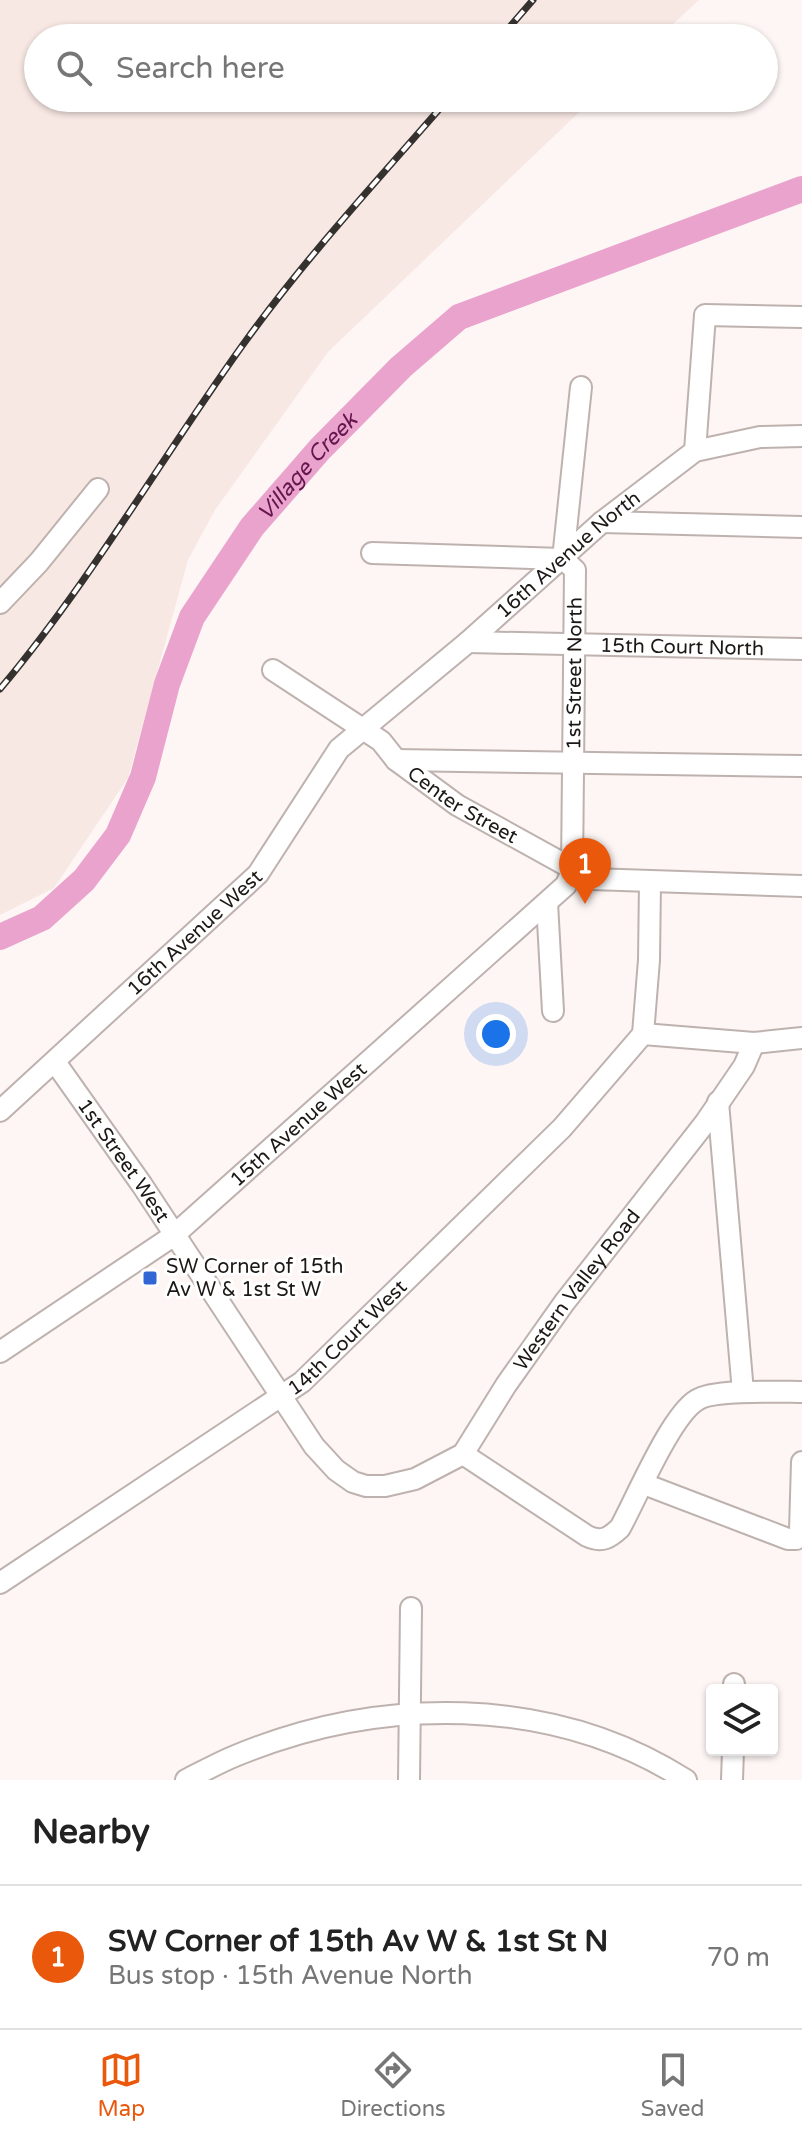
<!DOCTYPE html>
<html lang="en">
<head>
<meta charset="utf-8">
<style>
  :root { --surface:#fff; --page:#f6f6f6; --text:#222; --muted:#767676; --line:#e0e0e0; --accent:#ea580c }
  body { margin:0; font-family:"Varela Round",sans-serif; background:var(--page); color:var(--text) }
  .controls { position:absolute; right:24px; bottom:24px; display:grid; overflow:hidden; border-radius:8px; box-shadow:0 2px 6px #0004 }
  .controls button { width:72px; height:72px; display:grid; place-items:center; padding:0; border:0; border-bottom:2px solid var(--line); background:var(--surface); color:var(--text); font:40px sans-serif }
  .you { position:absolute; left:496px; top:1034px; width:28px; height:28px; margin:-20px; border:6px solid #fff; border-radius:50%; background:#1a73e8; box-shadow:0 0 0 12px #1a73e833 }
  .badge { display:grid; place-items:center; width:52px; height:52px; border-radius:50%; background:var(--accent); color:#fff; font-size:26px; font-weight:700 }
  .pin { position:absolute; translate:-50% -66px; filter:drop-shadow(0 2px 4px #0008) }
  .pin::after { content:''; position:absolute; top:42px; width:28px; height:24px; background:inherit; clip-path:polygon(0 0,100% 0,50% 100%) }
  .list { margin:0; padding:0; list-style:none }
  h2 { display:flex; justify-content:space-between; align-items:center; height:104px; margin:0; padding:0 32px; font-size:34px }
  h2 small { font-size:26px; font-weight:400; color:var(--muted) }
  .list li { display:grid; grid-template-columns:52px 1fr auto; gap:24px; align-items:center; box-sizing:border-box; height:144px; padding:0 32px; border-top:2px solid var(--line) }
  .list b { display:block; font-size:30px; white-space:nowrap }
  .list p { margin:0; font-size:26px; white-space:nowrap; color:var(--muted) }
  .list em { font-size:26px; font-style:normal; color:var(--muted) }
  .icon { flex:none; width:44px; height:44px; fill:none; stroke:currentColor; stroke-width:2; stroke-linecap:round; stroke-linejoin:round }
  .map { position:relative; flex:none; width:802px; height:1780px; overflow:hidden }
  .search { position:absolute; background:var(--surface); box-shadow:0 2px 6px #0004; left:24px; right:24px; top:24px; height:88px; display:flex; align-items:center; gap:20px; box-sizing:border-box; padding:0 28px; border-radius:44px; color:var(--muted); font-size:30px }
  .sheet { height:248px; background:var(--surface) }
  nav { display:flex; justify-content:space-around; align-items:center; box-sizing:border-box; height:112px; border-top:2px solid var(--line); background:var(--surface); font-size:22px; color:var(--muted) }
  nav a { display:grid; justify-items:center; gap:4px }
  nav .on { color:var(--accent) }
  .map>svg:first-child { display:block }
</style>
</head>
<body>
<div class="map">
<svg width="802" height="1780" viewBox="0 0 802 1780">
  <rect width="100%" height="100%" fill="#fef6f4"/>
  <path fill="#f8e8e3" d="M 0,0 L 699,0 L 658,38 L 38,38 L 38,98 L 594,98 L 328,352 L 215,510 L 188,560 L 128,778 L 54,888 L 0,915 Z"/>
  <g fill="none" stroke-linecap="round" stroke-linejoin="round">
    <path stroke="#e9a3cd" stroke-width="26" id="s1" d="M 0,937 L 42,918 L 84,880 L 118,835 L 143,777 L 167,684 L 192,617 L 252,527 L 320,449 L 401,367 L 459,317 L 802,189"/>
    <g stroke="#beb2af" stroke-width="24">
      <g id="minor">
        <path d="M 695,451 L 705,315 L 802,317"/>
        <path d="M 602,522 L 802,527"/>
        <path d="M 372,553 L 563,559"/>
        <path d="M 0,603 L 39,562 L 98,489"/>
        <path id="s2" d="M 468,642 L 802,649"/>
        <path id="s3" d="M 273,670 L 381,741 L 396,760 L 457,805 L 591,879 L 802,886"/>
        <path d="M 396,760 L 802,766"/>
        <path d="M 547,903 L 553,1011"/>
        <path d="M 643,1034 L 754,1043 L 802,1038"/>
        <path d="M 643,1034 L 649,960 L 650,882"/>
        <path id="s4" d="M 55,1062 L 142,1185 L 314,1446 L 336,1470 L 353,1482 L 366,1486 L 385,1486 L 415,1479 L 463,1454 L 506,1385 L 564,1303 L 705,1123 L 744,1066 L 754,1043"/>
        <path d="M 718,1102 L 743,1392"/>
        <path id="s5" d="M 0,1111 L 258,874 L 339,749 L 468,642 L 602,522 L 695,451 L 760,437 L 802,436"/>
        <path id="s6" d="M 0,1352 L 173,1236 L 566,885 L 572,871 L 575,570 L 563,559 L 581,387"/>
        <path d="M 463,1454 L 587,1536 C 602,1543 609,1538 620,1528 C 636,1499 671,1415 697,1400 C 713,1389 780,1392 802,1392"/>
        <path d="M 644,1484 L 788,1539 L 796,1539 L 800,1531 L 802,1462"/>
        <path id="s7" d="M 0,1583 L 302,1382 L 562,1128 L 643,1034"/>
        <path d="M 734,1690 L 734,1684"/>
        <path d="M 186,1780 C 202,1772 218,1763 235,1756 C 379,1696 551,1694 686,1780"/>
        <path d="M 409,1780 L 411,1608"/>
        <path d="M 732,1780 L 733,1750"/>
      </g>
    </g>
    <use href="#minor" stroke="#fff" stroke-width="20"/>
    <g stroke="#35312f" stroke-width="7">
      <path id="rail" d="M 500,38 L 533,0
        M 0,689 C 90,582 161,459 242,346 C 305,258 379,179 449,98"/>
    </g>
    <use href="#rail" stroke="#fff" stroke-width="4" stroke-dasharray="12" stroke-linecap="butt"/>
  </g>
  <rect fill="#3266d5" stroke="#fff" stroke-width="3" x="142" y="1270" width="16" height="16" rx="4"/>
  <g text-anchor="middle" stroke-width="6" stroke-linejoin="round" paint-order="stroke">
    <g font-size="20" fill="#1c1816" stroke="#fff">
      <text dy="7" stroke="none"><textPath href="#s5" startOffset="800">16th Avenue North</textPath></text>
      <text dy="7" stroke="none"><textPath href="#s2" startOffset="214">15th Court North</textPath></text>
      <text dy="7" stroke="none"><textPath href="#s6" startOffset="948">1st Street North</textPath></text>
      <text dy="7" stroke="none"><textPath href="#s3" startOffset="234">Center Street</textPath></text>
      <text dy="7" stroke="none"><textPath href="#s5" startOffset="264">16th Avenue West</textPath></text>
      <text dy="7" stroke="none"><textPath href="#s6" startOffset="376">15th Avenue West</textPath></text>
      <text dy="7" stroke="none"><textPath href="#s4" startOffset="120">1st Street West</textPath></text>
      <text dy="7" stroke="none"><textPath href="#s4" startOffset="834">Western Valley Road</textPath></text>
      <text dy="7" stroke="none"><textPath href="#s7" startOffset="426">14th Court West</textPath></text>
    </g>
    <g font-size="20" fill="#1c1816" stroke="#fff" text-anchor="start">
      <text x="166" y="1273">SW Corner of 15th<tspan x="166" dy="23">Av W &amp; 1st St W</tspan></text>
    </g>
    <g font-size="22" font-style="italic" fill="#65154d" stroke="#fff">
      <text dy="8" stroke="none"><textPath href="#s1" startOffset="580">Village Creek</textPath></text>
    </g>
  </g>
</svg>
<div class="controls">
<button><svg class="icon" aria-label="layers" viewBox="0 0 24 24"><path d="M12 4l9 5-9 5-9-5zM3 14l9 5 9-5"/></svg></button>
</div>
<div class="you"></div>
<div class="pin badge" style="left:585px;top:904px">1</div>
<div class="search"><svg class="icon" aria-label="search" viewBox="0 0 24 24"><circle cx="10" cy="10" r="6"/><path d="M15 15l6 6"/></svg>Search here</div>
</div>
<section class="sheet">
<h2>Nearby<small></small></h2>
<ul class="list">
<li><span class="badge">1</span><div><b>SW Corner of 15th Av W &amp; 1st St N</b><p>Bus stop · 15th Avenue North</p></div><em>70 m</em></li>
</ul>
</section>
<nav>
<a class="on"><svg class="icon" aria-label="map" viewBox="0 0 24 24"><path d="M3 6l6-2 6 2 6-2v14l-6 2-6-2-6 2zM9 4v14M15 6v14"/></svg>Map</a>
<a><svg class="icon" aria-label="directions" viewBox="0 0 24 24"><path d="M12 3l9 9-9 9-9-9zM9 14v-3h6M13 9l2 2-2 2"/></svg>Directions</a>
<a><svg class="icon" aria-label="saved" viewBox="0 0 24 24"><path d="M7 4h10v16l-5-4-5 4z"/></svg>Saved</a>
</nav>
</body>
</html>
